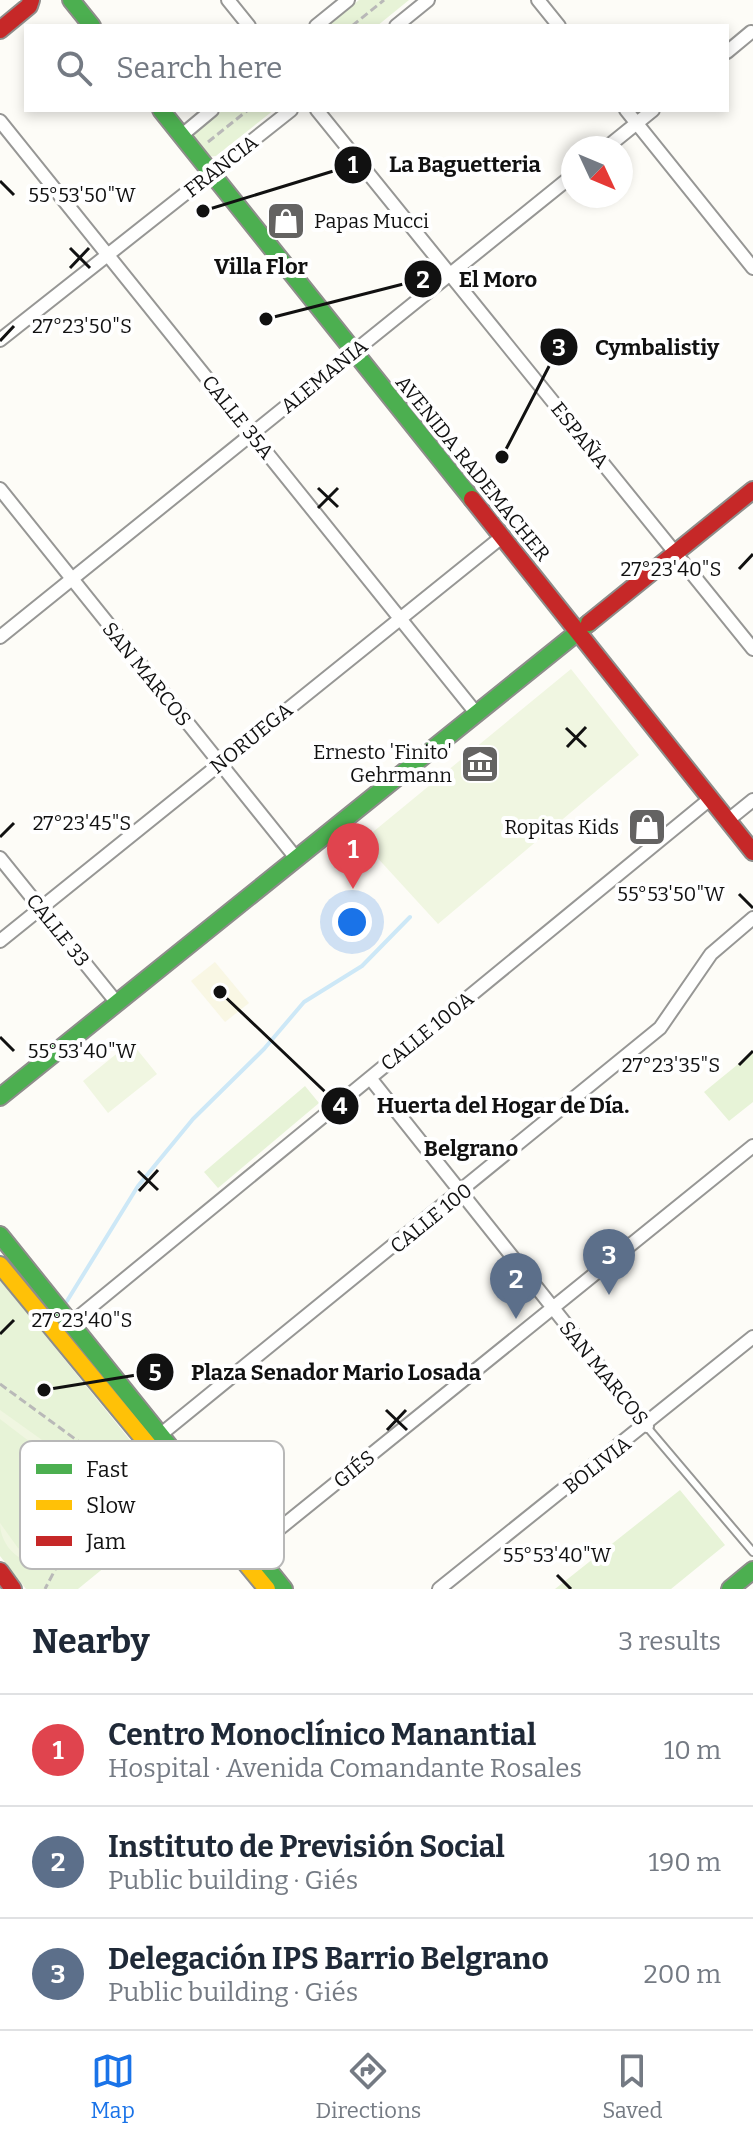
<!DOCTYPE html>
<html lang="en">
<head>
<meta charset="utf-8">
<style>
  :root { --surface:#fff; --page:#f6f6f7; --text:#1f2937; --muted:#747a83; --line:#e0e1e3; --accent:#1a73e8 }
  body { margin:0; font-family:Bitter,serif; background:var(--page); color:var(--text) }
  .compass { position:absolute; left:561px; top:136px; width:72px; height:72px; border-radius:50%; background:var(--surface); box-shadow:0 4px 12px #0003; rotate:134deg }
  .you { position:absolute; left:352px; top:922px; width:28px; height:28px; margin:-20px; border:6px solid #fff; border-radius:50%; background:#1a73e8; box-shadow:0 0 0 12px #1a73e833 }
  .badge { display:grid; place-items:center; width:52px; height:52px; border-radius:50%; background:var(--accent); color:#fff; font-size:26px; font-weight:700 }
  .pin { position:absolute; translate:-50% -66px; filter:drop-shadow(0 2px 4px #0008) }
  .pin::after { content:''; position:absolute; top:42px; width:28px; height:24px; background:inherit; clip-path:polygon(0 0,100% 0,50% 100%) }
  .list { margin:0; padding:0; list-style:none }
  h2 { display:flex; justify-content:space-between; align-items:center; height:104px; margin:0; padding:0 32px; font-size:34px }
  h2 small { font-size:26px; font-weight:400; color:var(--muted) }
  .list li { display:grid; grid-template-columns:52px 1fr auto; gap:24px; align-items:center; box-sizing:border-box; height:112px; padding:0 32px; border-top:2px solid var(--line) }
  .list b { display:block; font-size:30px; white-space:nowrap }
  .list p { margin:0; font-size:26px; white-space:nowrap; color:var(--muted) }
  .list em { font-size:26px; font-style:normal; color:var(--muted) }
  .icon { flex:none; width:44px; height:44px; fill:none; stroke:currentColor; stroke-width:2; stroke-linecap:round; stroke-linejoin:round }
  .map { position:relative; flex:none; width:753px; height:1589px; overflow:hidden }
  .search { position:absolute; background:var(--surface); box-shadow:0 4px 12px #0003; left:24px; right:24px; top:24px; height:88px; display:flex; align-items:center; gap:20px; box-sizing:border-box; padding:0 28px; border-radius:0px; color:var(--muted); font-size:30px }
  .sheet { height:440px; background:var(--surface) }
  nav { display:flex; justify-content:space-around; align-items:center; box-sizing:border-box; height:112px; border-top:2px solid var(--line); background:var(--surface); font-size:22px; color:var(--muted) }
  nav a { display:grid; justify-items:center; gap:4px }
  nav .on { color:var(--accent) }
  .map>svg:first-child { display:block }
</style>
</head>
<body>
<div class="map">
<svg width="753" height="1589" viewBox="0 0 753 1589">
  <rect width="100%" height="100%" fill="#fdfcf7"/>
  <path fill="#f9f7e4" d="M 215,962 L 249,1003 L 225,1022 L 191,981 Z"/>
  <path fill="#e7f3d7" d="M 359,0 L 409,0 L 377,26 L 326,26 Z
    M 223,110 L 274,110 L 216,156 L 205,157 L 194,142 L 195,133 Z
    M 753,1052 L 753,1102 L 729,1121 L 704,1092 Z
    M 305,1086 L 319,1103 L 218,1188 L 204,1172 Z
    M 0,1280 L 182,1504 L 78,1589 L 26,1589 L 0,1556 Z
    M 680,1490 L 725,1545 L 671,1589 L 555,1589 Z"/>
  <path fill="#f0f6e1" d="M 571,669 L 639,755 L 438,924 L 362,841 Z
    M 131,1042 L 157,1074 L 108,1113 L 83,1081 Z
    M 0,1410 L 70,1460 L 84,1476 L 81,1495 L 60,1519 L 42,1557 L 33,1562 C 14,1560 0,1541 0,1523 L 18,1548 L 27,1553 L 37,1551 L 54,1516 L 75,1491 L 76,1477 L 0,1419 Z"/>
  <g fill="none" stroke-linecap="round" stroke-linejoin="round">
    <path stroke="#cde8f7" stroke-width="4" d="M 67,1301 L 138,1186 L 193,1119 L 264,1049 L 304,1002 L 362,966 L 410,917"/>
    <g stroke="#979795" stroke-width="10">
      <path id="lane" d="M 647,1427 L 753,1552"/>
    </g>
    <g stroke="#979795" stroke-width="16">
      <path id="street" d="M 228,0 L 249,26
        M 538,0 L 559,26
        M 316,26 L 348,0
        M 396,26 L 428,0
        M 727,52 L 751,32
        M 317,110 L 753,649
        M 626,110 L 753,268
        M 0,121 L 476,713
        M 182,135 L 212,110
        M 606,148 L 653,110
        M 0,340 L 291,110
        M 0,489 L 296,858
        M 0,637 L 573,175
        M 727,821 L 753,800
        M 0,858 L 117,1003
        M 0,941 L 503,536
        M 370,1078 L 647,1426
        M 70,1324 L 710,799
        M 160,1435 L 660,1028 L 711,954 L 753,918
        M 253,1550 L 753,1146
        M 439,1589 L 753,1337"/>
    </g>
    <g stroke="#8e8d8b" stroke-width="20">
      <path id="fast" d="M 71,0 L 92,26
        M 161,110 L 472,499
        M 0,1097 L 589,623
        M 0,1235 L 284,1589
        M 730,1589 L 753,1570"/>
    </g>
    <g stroke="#8e8d8b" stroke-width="20">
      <path id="slow" d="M 0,1265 L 267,1589"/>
    </g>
    <g stroke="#8e8d8b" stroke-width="20">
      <path id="jam" d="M 0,30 L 29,6 L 31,0
        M 472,499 L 753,852
        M 589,623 L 753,490
        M 0,1571 L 13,1589"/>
    </g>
    <path stroke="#b9b9b8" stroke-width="3" stroke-dasharray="8 4" stroke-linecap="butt" d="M 352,26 L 384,0
      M 208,142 L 248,110
      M 0,1384 L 97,1455 L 103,1470 L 101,1482 L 45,1589"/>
    <use href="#lane" stroke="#fffffe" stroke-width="6"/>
    <use href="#street" stroke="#fffffe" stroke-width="12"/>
    <use href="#fast" stroke="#4caf50" stroke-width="16"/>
    <use href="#slow" stroke="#ffc107" stroke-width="16"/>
    <use href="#jam" stroke="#c62828" stroke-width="16"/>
  </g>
  <path fill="none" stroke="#111" stroke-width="3" d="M 0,181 L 14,195M 70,248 L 90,268M 70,268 L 89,248M 0,341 L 14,326M 318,488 L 338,507M 318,508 L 338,488M 739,569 L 753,554M 566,728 L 586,747M 567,747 L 586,727M 0,837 L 14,823M 739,894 L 753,908M 0,1037 L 14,1051M 739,1065 L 753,1051M 138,1171 L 158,1190M 139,1191 L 158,1170M 0,1334 L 14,1320M 386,1410 L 407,1430M 387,1430 L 406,1410M 557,1575 L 571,1589"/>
  <defs>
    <g id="shop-square" transform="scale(2)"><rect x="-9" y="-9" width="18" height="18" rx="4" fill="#646362" stroke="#fff"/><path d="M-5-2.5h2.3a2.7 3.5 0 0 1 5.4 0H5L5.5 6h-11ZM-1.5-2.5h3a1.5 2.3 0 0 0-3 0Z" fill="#fff"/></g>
    <g id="museum-square" transform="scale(2)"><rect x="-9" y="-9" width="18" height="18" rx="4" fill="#646362" stroke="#fff"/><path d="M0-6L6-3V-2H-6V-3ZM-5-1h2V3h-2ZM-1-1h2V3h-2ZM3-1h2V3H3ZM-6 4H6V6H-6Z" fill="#fff"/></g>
  </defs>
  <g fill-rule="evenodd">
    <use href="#shop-square" x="286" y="221"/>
    <use href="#museum-square" x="480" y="764"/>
    <use href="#shop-square" x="647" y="827"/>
  </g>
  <g text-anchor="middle" stroke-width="8" stroke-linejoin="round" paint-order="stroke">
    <g font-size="20" fill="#111" stroke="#fff">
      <text transform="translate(221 166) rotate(-38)" y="7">FRANCIA</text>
      <text transform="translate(324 376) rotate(-39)" y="7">ALEMANIA</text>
      <text transform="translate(238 417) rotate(51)" y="7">CALLE 35A</text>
      <text transform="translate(580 435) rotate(51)" y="7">ESPAÑA</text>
      <text transform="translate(473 468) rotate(51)" y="7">AVENIDA RADEMACHER</text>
      <text transform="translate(147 674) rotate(51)" y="7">SAN MARCOS</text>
      <text transform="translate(251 738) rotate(-39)" y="7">NORUEGA</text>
      <text transform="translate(58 930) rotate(51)" y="7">CALLE 33</text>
      <text transform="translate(427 1031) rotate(-39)" y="7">CALLE 100A</text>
      <text transform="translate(431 1218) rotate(-39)" y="7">CALLE 100</text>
      <text transform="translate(604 1373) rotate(51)" y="7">SAN MARCOS</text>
      <text transform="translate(597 1465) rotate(-38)" y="7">BOLIVIA</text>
      <text transform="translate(354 1469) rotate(-39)" y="7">GIÉS</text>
    </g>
    <g font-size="20" fill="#111" stroke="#fff" text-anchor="end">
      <text x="314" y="228" text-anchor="start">Papas Mucci</text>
      <text x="452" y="759">Ernesto 'Finito'<tspan x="452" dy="23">Gehrmann</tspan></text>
      <text x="619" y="834">Ropitas Kids</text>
    </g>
    <g font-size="22" font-weight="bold" fill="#111" stroke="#fff">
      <text x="261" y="274">Villa Flor</text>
      <text x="471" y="1156">Belgrano</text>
    </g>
  </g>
  <rect x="20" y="1441" width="264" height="128" rx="12" fill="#fff" stroke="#b8b8b8" stroke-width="2"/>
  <rect x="36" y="1464" width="36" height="10" fill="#4caf50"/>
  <rect x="36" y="1500" width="36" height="10" fill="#ffc107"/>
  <rect x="36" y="1536" width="36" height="10" fill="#c62828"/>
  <g font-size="22" fill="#111">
    <text x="86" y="1477">Fast</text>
    <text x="86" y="1513">Slow</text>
    <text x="86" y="1549">Jam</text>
  </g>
  <g font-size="20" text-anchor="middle" fill="#111" stroke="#fff" stroke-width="8" stroke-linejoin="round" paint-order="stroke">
    <text x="82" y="202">55°53'50"W</text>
    <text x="82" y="333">27°23'50"S</text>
    <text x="671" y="576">27°23'40"S</text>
    <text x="82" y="830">27°23'45"S</text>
    <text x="671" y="901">55°53'50"W</text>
    <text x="82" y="1058">55°53'40"W</text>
    <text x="671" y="1072">27°23'35"S</text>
    <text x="82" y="1327">27°23'40"S</text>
    <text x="557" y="1562">55°53'40"W</text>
  </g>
  <path fill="none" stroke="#111" stroke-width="3" d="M203 211L353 165M266 319L423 279M502 457L559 347M220 992L340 1106M44 1390L155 1372"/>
  <g fill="#111" stroke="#fff" stroke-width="3">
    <circle cx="203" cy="211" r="8"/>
    <circle cx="266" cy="319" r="8"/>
    <circle cx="502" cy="457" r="8"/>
    <circle cx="220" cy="992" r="8"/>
    <circle cx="44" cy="1390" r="8"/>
    <circle cx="353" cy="165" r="20"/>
    <circle cx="423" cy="279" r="20"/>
    <circle cx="559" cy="347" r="20"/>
    <circle cx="340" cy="1106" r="20"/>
    <circle cx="155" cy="1372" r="20"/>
  </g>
  <g font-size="24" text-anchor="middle" font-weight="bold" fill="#fff">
    <text x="353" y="173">1</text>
    <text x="423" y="288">2</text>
    <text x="559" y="356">3</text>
    <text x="340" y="1114">4</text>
    <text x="155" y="1381">5</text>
  </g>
  <g font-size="22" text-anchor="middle" font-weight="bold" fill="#111" stroke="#fff" stroke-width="8" stroke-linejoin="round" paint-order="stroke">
    <text x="465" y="172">La Baguetteria</text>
    <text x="498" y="287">El Moro</text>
    <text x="657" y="355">Cymbalistiy</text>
    <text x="503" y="1113">Huerta del Hogar de Día.</text>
    <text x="336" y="1380">Plaza Senador Mario Losada</text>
  </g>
</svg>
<svg class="compass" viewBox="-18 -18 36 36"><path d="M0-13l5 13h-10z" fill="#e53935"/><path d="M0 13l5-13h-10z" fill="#747a83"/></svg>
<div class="you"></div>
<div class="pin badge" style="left:353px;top:889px;background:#e0444e">1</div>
<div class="pin badge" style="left:516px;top:1319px;background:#5c6f8a">2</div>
<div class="pin badge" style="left:609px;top:1295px;background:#5c6f8a">3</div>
<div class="search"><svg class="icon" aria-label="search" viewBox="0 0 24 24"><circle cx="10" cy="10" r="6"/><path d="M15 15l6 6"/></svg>Search here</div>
</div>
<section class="sheet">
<h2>Nearby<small>3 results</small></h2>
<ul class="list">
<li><span class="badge" style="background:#e0444e">1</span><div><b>Centro Monoclínico Manantial</b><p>Hospital · Avenida Comandante Rosales</p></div><em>10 m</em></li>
<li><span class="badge" style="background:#5c6f8a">2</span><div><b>Instituto de Previsión Social</b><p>Public building · Giés</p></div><em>190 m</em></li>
<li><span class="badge" style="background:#5c6f8a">3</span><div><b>Delegación IPS Barrio Belgrano</b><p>Public building · Giés</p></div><em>200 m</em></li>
</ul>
</section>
<nav>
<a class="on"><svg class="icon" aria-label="map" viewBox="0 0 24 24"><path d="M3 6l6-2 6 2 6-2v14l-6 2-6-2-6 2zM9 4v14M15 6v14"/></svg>Map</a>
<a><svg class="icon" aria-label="directions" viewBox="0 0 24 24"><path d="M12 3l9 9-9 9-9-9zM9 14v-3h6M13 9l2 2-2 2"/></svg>Directions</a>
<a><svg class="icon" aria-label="saved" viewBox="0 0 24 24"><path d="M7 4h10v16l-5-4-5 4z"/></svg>Saved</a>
</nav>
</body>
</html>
